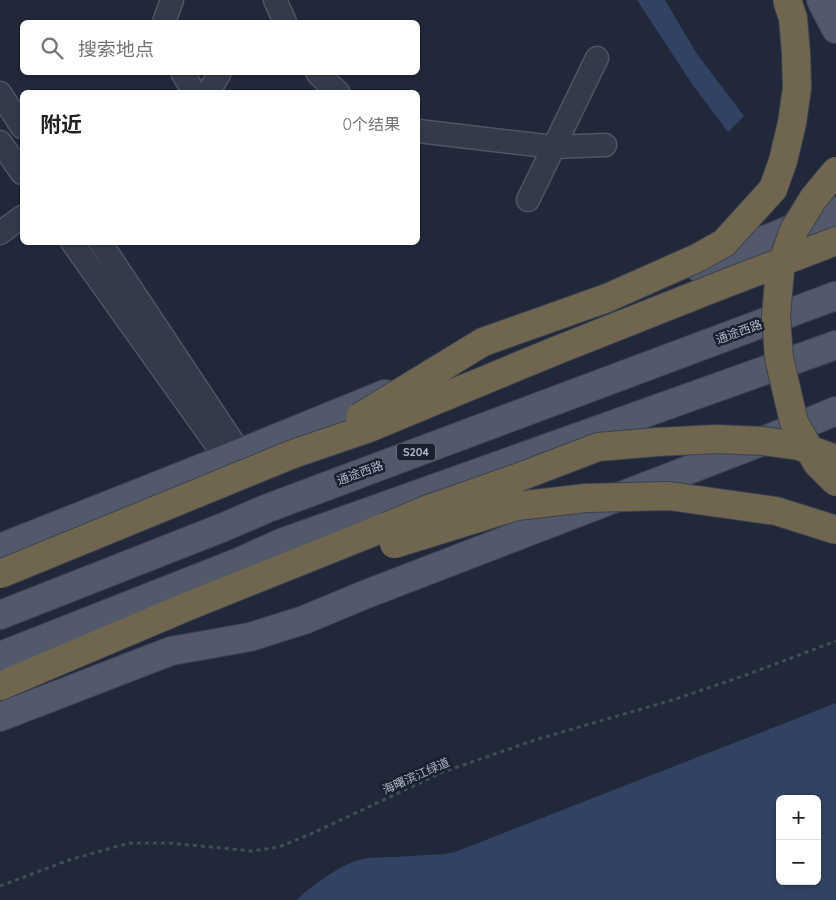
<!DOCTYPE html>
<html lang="zh">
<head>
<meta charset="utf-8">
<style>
  :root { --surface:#fff; --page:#f6f6f6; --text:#222; --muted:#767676; --line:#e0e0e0 }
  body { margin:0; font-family:Quicksand,"Noto Sans SC",sans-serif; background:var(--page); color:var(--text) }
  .controls { position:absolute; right:15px; bottom:15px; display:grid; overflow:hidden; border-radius:8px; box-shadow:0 1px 4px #0004 }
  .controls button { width:45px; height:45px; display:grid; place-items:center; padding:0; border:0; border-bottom:1px solid var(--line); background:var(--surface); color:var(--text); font:25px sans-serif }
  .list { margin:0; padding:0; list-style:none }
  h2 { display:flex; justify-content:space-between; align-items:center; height:65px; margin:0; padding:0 20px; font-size:21px }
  h2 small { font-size:16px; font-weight:400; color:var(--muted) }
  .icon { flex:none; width:28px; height:28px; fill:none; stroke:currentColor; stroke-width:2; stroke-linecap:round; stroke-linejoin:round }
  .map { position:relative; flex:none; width:836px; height:900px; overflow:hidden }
  .search { position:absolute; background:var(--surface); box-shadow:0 1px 4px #0004; left:20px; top:20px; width:400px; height:55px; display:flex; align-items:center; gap:12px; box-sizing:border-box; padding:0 18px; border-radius:8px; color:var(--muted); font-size:19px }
  .panel { position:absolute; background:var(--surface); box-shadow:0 1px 4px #0004; left:20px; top:90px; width:400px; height:155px; border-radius:8px }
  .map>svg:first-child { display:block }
</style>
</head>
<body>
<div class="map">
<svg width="836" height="900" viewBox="0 0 836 900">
  <rect width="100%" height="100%" fill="#202839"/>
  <path fill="#324262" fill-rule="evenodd" d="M 637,0 L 665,0 L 697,54 L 744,116 L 728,132 L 692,84 Z
    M 836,703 L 836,900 L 297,900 C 310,886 340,866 358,860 C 369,857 382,857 393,857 C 410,856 427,855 444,854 L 455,852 ZM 780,799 L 817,799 L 817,881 L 780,881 Z"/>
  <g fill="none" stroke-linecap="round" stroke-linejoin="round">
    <g stroke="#4e5564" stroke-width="25">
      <path id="minor" d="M 275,0 L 285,22
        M 164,22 L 172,0
        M 182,72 L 194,92
        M 317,72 L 320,76 L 338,92
        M 209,92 L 220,72
        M 0,93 L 22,127
        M 418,131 L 554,147 L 605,145
        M 0,142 L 22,173
        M 528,200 L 597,58
        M 0,233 L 22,217
        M 72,242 L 226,458
        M 100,242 L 240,453"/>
    </g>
    <g stroke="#3d4453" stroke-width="30">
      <path id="major" d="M 821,0 L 836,29
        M 698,267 L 836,211
        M 0,548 L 240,453 L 385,394
        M 0,615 L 224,527 L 268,508 L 835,296
        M 0,656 L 239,562 L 281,543 L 836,345
        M 0,717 L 171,651 L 250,637 L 304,620 L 364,595 L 748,447 L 836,411"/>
    </g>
    <g stroke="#3b4251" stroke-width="30">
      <path id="highway" d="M 0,686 L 186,607 L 388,526"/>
    </g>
    <path stroke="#3c5154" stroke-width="3" stroke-dasharray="4 4" stroke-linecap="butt" d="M 0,886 L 69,860 L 129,843 L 169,843 L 252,851 L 279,847 L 313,833 L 443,772 L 538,739 L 676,699 L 746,675 L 836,641"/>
    <use href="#minor" stroke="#333b49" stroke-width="22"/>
    <use href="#major" stroke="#51596a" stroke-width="28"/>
    <use href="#highway" stroke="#706650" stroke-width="28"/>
    <g stroke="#3b4251" stroke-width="30" stroke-linecap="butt">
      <path id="highway-bridge" d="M 836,171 L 813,199 L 794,230 L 780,270 L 776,316 L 779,358 L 794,422 L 817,463 L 836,482
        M 360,417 L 483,342 L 607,298 L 697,258 L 724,243 L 773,189 L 783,161 L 792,123 L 797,88 L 796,53 L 793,18 L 787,0
        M 388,526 L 426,510 L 517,478 L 598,447 L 657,442 L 716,439 L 763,441 L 799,446 L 836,459
        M 394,544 L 517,506 L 586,498 L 669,496 L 776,511 L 836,530
        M 0,574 L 293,454 L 369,428 L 555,351 L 724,284 L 836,241"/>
    </g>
    <use href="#highway-bridge" stroke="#706650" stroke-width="28"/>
  </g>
  <g text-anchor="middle" stroke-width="5" stroke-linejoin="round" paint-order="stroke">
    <rect fill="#19202e" stroke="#818898" stroke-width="1" x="397" y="443.5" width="38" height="17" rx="4"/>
    <g font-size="11" font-weight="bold" fill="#aeb5c6">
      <text x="416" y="456">S204</text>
    </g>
    <g font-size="12" fill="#aeb5c6" stroke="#19202e">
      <text transform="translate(739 332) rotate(-20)" y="4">通途西路</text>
      <text transform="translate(360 473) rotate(-20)" y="4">通途西路</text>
      <text transform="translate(416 776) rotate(-24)" y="4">海曙滨江绿道</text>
    </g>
  </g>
</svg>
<div class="controls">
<button>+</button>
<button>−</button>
</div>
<div class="search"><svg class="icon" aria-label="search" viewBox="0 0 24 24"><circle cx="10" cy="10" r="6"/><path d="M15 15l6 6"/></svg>搜索地点</div>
<section class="panel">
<h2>附近<small>0个结果</small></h2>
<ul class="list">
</ul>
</section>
</div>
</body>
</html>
